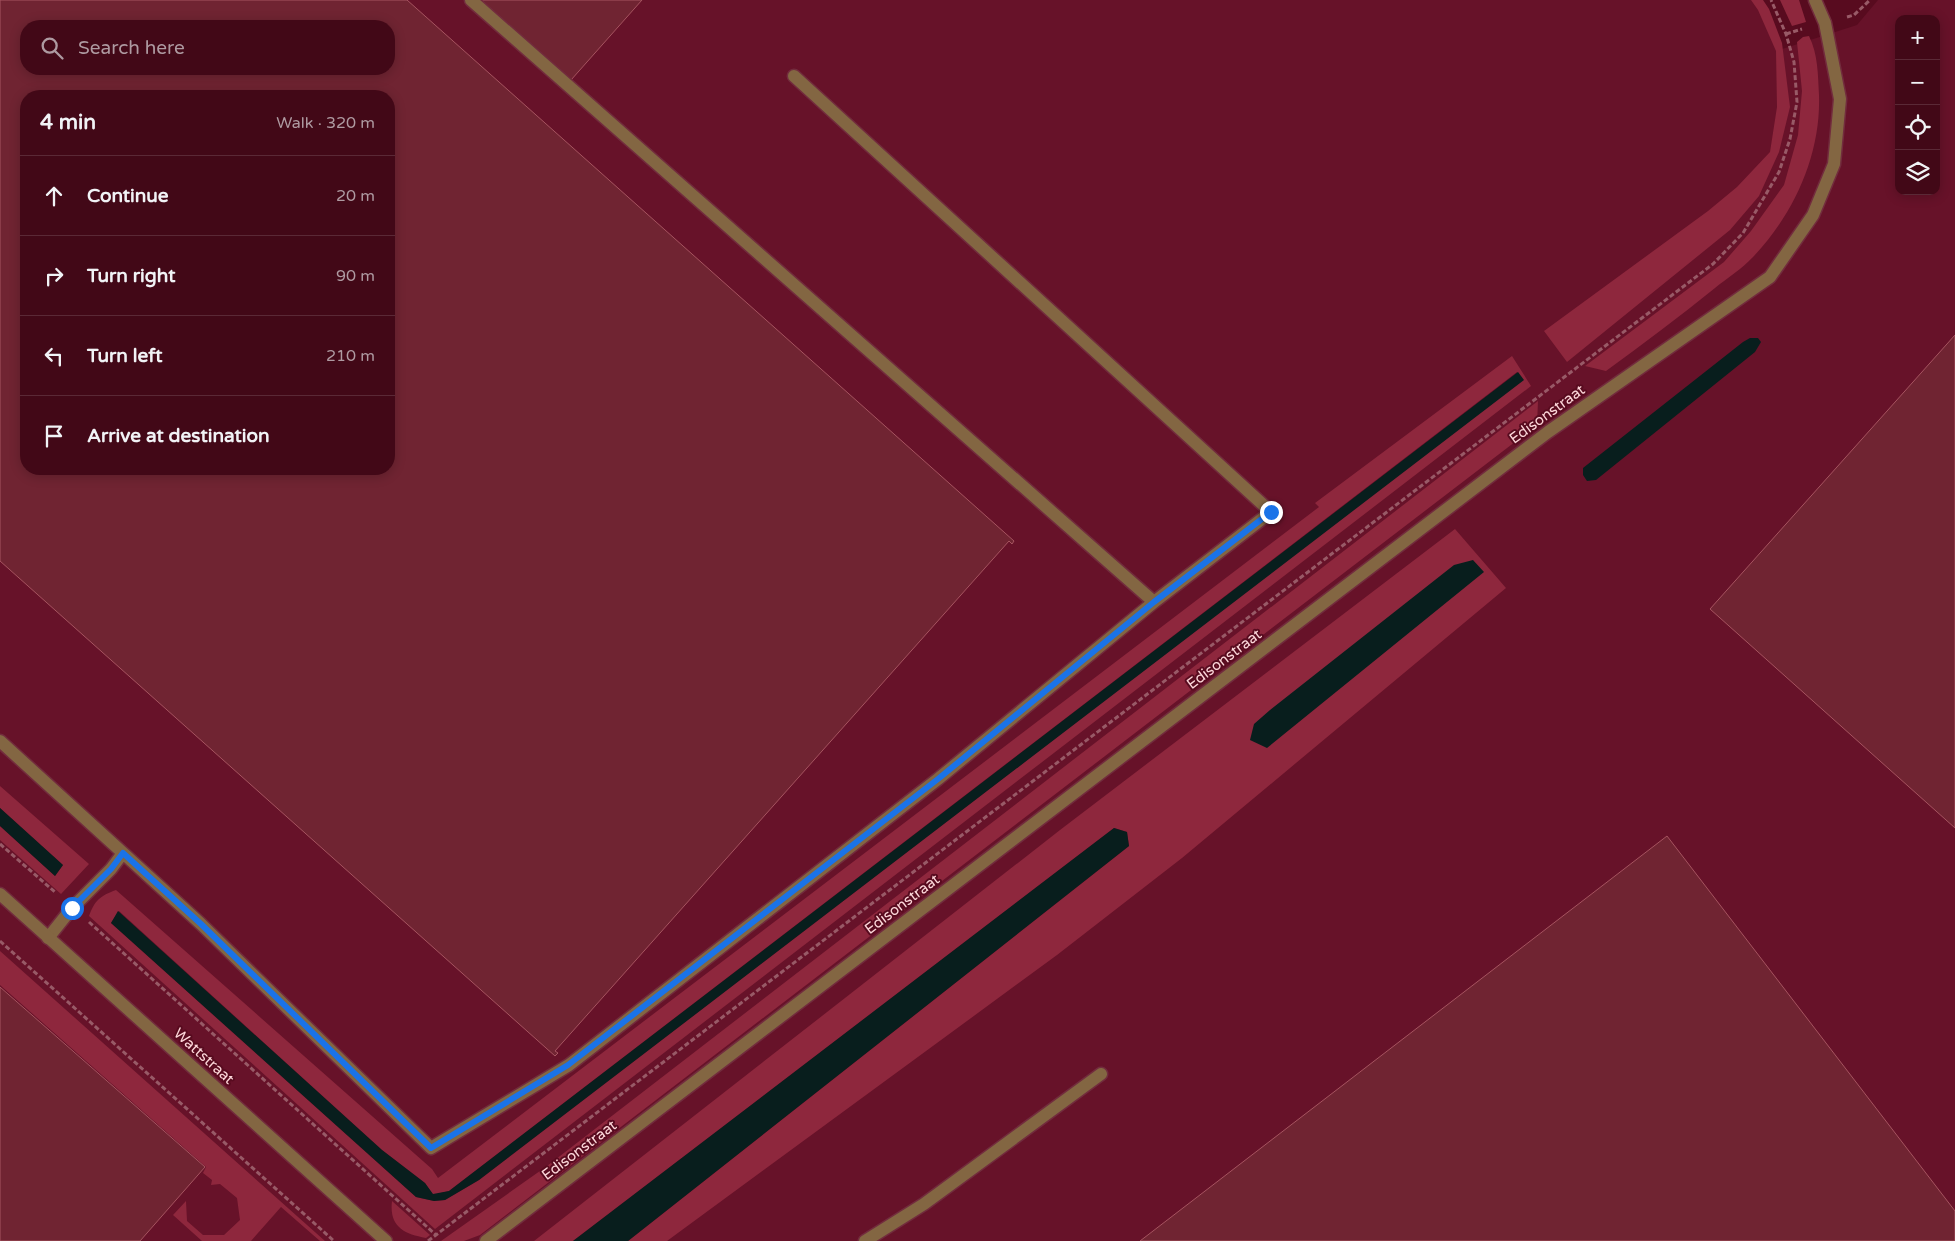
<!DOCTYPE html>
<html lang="en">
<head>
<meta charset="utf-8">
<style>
  :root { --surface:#420817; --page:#491120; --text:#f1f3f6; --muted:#ae9aa1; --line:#5a2936 }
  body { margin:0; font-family:"Varela Round",sans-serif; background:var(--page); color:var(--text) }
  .controls { position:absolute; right:15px; top:15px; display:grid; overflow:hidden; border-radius:10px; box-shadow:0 2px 12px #0003 }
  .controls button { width:45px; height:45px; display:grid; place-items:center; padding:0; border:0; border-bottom:1px solid var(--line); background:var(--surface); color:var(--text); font:25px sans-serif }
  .stop { position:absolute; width:15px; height:15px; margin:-11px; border:4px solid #1a73e8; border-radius:50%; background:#fff }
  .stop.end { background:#1a73e8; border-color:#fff; box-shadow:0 1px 5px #0008 }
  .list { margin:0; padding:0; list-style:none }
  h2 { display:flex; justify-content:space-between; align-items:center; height:65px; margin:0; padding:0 20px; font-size:21px }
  h2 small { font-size:16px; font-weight:400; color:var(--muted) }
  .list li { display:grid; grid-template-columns:32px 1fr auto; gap:15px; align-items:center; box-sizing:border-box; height:80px; padding:0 20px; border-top:1px solid var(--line) }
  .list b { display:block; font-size:19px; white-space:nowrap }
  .list em { font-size:16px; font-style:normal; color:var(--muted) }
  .icon { flex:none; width:28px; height:28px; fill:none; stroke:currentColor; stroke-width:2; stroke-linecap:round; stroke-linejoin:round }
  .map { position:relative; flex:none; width:1955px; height:1241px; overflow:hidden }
  .search { position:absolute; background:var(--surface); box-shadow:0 2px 12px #0003; left:20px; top:20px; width:375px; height:55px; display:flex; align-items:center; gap:12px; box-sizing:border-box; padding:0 18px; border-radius:20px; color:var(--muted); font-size:19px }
  .panel { position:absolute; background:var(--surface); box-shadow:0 2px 12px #0003; left:20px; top:90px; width:375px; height:385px; border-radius:20px }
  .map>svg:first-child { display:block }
</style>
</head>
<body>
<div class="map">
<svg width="1955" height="1241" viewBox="0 0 1955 1241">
  <rect width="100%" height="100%" fill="#580b1f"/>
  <path fill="#671229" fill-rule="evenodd" d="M 0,0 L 1755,0 L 1779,50 L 1857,25 L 1878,0 L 1955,0 L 1955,1241 L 0,1241 ZM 1899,19 L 1936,19 L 1936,191 L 1899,191 ZM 26,26 L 389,26 L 389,69 L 26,69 ZM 26,96 L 389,96 L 389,469 L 26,469 Z"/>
  <path fill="#8e273d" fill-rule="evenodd" d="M 1751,0 L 1763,0 L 1769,9 L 1782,43 L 1790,107 L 1779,152 L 1759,196 L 1730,230 L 1567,362 L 1544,331 L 1708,211 L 1737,187 L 1770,152 L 1777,107 L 1776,51 L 1758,10 Z
    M 1780,0 L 1799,0 L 1806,22 L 1792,26 Z
    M 1809,36 C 1818,54 1818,75 1819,95 C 1821,155 1794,214 1753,257 C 1742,269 1727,278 1715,288 C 1679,317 1643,344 1606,371 L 1585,366 L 1724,262 L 1751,231 L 1784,185 L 1798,135 L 1802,91 L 1797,42 L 1803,37 Z
    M 1512,356 L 1531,386 L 435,1229 L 89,916 C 95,900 100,896 116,890 L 432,1169 L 438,1178 L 1319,507 L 1315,503 ZM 1517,372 L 1523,380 L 479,1180 L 445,1200 L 434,1201 L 416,1197 L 111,923 L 119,911 L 382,1150 L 425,1183 L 433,1195 L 449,1191 Z
    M 1538,401 L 1537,425 L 480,1235 L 464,1241 L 441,1241 L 547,1166 Z
    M 1455,529 L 1506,588 L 1182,858 L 1057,955 L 667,1241 L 628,1241 L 1129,846 L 1127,832 L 1114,828 L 573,1241 L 534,1241 L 1060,830 Z
    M 0,786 L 89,864 L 61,894 L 0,840 L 0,826 L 55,876 L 63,865 L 0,808 Z
    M 0,951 L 325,1241 L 320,1241 L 281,1207 L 251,1241 L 202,1241 L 173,1215 L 186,1201 L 187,1221 L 203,1235 L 224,1235 L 240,1220 L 237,1198 L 220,1184 L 211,1185 L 212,1180 L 203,1173 L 206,1167 L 0,985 Z
    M 392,1201 L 430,1235 L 426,1238 C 403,1234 389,1226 392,1201 Z"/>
  <path fill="#081e1d" d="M 1750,338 L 1758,338 L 1761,342 L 1755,352 L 1596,480 L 1587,481 L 1583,475 L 1583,468 L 1743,342 Z
    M 1518,372 L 1524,380 L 479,1180 L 445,1200 L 434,1201 L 416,1197 L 111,923 L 118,911 L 382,1150 L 425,1183 L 433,1194 L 449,1191 Z
    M 1473,560 L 1484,572 L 1267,748 L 1250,740 L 1254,724 L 1270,710 L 1454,565 Z
    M 0,808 L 63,865 L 55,876 L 0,826 Z
    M 1114,828 L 1127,832 L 1129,846 L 628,1241 L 573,1241 Z"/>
  <path fill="#702432" stroke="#a65460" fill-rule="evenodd" d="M 0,0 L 407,0 L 1014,541 L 1012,544 L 1009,541 L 555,1051 L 558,1053 L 555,1056 L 0,561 ZM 26,26 L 389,26 L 389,69 L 26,69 ZM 26,96 L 389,96 L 389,469 L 26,469 Z
    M 481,0 L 642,0 L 571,80 Z
    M 1955,335 L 1955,828 L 1710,609 Z
    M 1667,836 L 1955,1211 L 1955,1241 L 1140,1241 Z
    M 0,987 L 205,1167 L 140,1241 L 0,1241 Z"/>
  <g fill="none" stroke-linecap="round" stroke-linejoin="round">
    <g stroke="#722c3d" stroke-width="15">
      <path id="service" d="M 471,0 L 1154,602 L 1271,512 L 794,76
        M 0,741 L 201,924 L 431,1148 L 569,1065 L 938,779 L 1154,602
        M 48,938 L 72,908 L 111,869 L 123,853
        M 865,1241 L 924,1204 L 1101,1074"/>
    </g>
    <g stroke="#722c3d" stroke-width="15">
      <path id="minor" d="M 0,894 L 386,1241
        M 486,1241 L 1548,432 L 1770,277 L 1813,215 L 1834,164 L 1840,99 L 1825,23 L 1815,0"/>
    </g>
    <path stroke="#985a67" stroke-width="3" stroke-dasharray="5 2.5" stroke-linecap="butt" d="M 1847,17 L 1854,15 L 1870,0
      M 1786,34 L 1802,29
      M 0,844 L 56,893
      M 89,922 L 436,1235
      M 0,941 L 334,1241
      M 428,1241 L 1713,264 L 1743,233 L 1779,172 L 1790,139 L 1797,102 L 1794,62 L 1786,34 L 1771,0"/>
    <use href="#service" stroke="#836642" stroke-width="12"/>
    <use href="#minor" stroke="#836642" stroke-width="12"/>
  </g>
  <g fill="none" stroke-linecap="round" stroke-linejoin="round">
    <path stroke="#1a73e8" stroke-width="6" d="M 72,908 L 111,869 L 123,853 L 201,924 L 431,1148 L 568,1065 L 938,779 L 1154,602 L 1271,512"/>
  </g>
  <g text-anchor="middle" stroke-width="4" stroke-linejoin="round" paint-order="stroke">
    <g font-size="15" fill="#fdd7da" stroke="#580b1f">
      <text transform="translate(1547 414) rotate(-36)" y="5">Edisonstraat</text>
      <text transform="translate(1224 659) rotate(-37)" y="5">Edisonstraat</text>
      <text transform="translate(902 904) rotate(-37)" y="5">Edisonstraat</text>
      <text transform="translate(204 1056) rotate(42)" y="5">Wattstraat</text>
      <text transform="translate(579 1150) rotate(-37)" y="5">Edisonstraat</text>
    </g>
  </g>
</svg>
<div class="controls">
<button>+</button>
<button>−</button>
<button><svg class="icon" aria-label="locate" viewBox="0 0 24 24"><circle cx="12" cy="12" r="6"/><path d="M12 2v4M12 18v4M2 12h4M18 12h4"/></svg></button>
<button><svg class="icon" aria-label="layers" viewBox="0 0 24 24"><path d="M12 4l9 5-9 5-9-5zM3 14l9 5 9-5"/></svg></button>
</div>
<div class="stop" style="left:72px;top:908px"></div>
<div class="stop end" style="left:1271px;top:512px"></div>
<div class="search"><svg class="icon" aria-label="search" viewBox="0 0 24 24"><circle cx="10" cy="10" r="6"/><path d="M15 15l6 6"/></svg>Search here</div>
<section class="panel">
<h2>4 min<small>Walk · 320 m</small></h2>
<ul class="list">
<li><svg class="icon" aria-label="ahead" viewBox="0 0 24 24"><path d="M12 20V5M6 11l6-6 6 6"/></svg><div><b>Continue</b></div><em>20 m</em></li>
<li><svg class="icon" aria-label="right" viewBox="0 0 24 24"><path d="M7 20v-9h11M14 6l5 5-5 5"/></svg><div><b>Turn right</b></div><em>90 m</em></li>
<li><svg class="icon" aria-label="left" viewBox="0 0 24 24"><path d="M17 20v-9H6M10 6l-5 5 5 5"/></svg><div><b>Turn left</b></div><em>210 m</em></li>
<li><svg class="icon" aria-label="arrive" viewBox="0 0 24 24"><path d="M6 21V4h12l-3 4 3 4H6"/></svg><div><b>Arrive at destination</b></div></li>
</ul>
</section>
</div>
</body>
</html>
